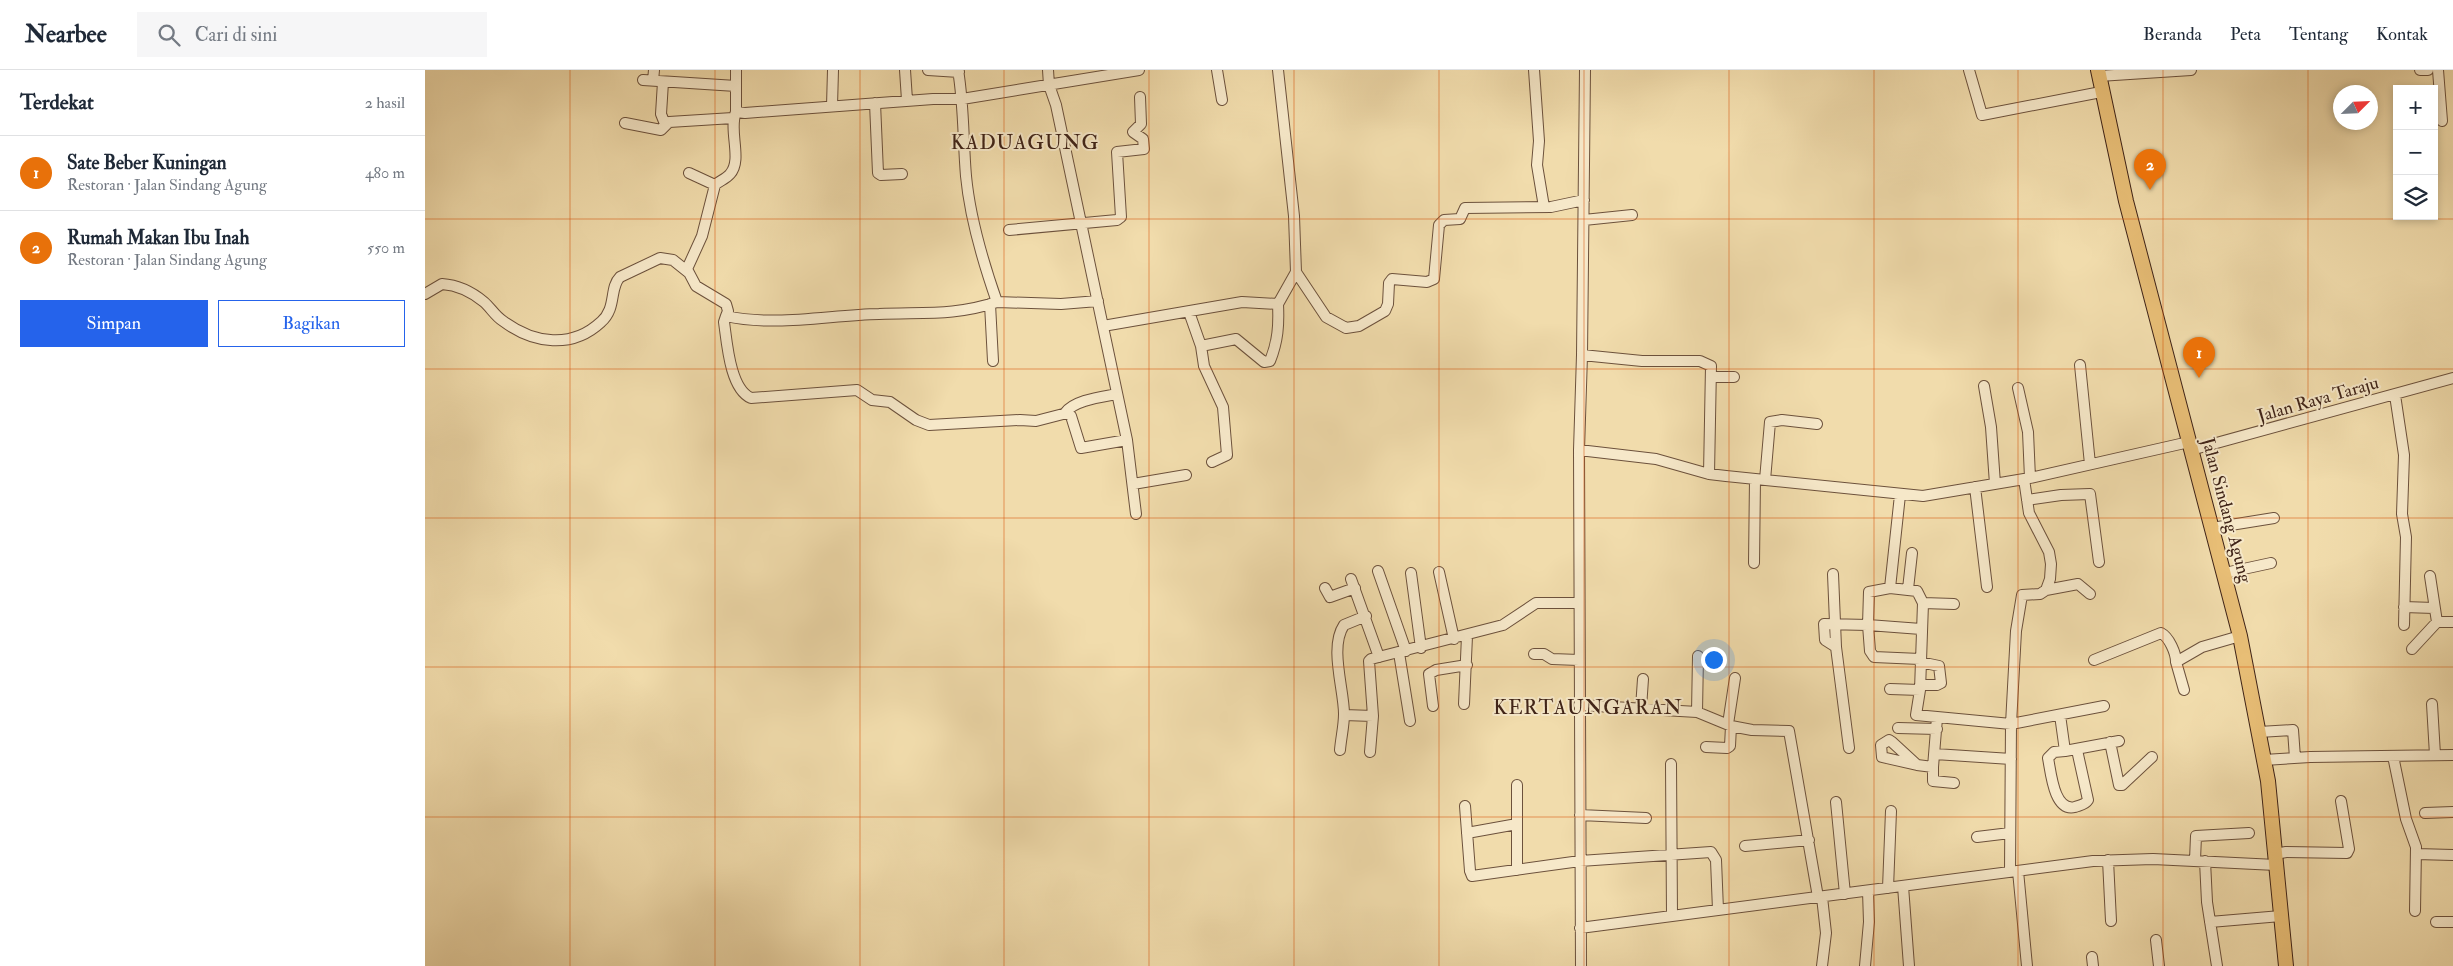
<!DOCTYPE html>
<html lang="id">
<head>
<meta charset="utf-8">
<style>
  :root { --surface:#fff; --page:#f6f6f7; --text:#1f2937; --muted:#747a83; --line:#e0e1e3; --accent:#2563eb }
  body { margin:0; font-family:"IM FELL Double Pica",serif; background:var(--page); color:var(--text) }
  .controls { position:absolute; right:15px; top:15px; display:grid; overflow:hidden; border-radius:0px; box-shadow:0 2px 8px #0003 }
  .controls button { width:45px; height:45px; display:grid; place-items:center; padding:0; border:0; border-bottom:1px solid var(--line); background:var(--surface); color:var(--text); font:25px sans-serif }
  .compass { position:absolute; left:1908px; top:15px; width:45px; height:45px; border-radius:50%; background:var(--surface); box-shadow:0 2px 8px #0003; rotate:66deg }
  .you { position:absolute; left:1288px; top:589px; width:18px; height:18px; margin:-12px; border:4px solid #fff; border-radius:50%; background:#1a73e8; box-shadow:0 0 0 8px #1a73e833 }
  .badge { display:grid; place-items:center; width:32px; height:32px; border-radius:50%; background:var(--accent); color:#fff; font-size:16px; font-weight:700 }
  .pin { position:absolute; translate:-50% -41px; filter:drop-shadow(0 1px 2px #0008) }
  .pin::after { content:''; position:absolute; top:26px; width:18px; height:15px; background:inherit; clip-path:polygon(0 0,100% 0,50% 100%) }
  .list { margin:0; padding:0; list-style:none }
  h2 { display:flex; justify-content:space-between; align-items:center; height:65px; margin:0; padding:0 20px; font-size:21px }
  h2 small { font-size:16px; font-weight:400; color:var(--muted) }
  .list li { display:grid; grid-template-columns:32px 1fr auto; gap:15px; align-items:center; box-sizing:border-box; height:75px; padding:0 20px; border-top:1px solid var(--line) }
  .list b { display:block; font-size:19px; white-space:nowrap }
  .list p { margin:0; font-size:16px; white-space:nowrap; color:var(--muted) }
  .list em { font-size:16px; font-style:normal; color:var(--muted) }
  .actions { display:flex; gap:10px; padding:15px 20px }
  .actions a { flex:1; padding:11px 0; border:1px solid var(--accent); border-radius:0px; text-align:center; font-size:18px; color:var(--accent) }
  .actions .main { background:var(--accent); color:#fff }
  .icon { flex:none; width:28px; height:28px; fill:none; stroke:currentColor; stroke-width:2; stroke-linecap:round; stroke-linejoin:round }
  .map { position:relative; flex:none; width:2028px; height:896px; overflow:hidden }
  header { display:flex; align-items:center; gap:30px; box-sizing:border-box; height:70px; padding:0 25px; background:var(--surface); border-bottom:1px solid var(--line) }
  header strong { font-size:24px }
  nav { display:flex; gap:28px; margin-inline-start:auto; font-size:18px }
  .search { width:350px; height:45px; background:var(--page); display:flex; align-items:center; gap:12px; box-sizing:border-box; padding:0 18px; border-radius:0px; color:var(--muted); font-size:19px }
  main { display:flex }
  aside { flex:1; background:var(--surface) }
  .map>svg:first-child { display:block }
</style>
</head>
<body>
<header>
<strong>Nearbee</strong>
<div class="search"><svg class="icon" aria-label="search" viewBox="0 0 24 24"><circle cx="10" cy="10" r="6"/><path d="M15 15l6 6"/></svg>Cari di sini</div>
<nav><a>Beranda</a><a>Peta</a><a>Tentang</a><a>Kontak</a></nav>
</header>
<main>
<aside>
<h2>Terdekat<small>2 hasil</small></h2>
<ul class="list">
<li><span class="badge" style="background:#e8710a">1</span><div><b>Sate Beber Kuningan</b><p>Restoran · Jalan Sindang Agung</p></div><em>480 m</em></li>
<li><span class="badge" style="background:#e8710a">2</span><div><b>Rumah Makan Ibu Inah</b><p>Restoran · Jalan Sindang Agung</p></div><em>550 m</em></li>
</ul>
<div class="actions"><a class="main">Simpan</a><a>Bagikan</a></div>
</aside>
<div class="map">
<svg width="2028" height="896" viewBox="0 0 2028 896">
  <rect width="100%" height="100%" fill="#f1dcac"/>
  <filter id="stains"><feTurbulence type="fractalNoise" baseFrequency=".004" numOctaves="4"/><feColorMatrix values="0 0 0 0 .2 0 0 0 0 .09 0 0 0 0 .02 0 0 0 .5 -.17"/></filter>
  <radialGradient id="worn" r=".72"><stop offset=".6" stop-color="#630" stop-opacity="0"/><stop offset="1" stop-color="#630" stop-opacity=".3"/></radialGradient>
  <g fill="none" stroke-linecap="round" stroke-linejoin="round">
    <g stroke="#6c513c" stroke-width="12">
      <path id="minor" d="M 311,0 L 311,42 L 320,43 L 508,29 L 537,29 L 714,0
        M 480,0 L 482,30
        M 503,0 L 534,2
        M 533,0 C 539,35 538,71 541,106 C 545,149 558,192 572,232 L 636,234 L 673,231
        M 623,0 L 624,15 L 631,35 L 702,370 L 711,444
        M 792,0 L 797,30
        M 853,0 L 869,146 L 871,202 L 901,247 L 921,258 L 934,256 L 960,241 L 963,234 L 964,213 L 967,209 L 1002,212 L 1009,209 L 1014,155 L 1019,150 L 1035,149 L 1040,138 L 1126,137 L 1159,130
        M 1109,0 L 1114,71 L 1112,95 L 1119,137
        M 1544,0 L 1557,45 L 1676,22
        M 1995,0 L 2003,0
        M 2013,0 L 2017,51
        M 1674,6 L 1766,0
        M 218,10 L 311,16
        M 228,11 L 229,0
        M 238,12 L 236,44 L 240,54
        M 450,33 L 453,103 L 456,105 L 477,104
        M 407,36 L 408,0
        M 200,53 L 236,60 L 244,52 L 308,48
        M 264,103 L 290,115
        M 1159,150 L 1207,145
        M 584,160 L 692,150 L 696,147 L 692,82 L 719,79 L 718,69 L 708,62 L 716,54 L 715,27
        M 0,224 L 17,214 C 32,215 47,222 59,232 C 66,238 70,246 78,251 C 109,274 147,279 176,252 C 192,238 184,218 195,207 L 235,188 L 248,190 L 263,202
        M 572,232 C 530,246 497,242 454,244 C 404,245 350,257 301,246 L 299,252 C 302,273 305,319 326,328 L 432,320 L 447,330 L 465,332 L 491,350 L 504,355 L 595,350 L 611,351 L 642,343 L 646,346 L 656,378 L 702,370
        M 565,234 L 568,291
        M 764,242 L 776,276 L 811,269 L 839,292 L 845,291 C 853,271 854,255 853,234
        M 301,246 L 303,241 L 301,234 L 271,216 L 262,199 L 277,166 L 290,115 C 294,111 301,109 305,104 C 318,90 303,60 311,42
        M 678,256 L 817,232 L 853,234 L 871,202
        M 776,276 L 779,296 L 798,337 L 802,385 L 787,392
        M 1157,285 L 1217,291 L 1275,291 L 1286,296 L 1284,404
        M 1655,295 L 1665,394
        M 1287,307 L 1309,307
        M 1559,316 L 1566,357 L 1570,414
        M 1593,318 L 1603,362 L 1605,408
        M 1970,325 L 1979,385 L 1977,444 L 1981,467 L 1979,555
        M 640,343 C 649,330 677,327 692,324
        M 1154,380 L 1231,389 L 1284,404 L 1301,406 L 1498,426 L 1605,408 L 1764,372
        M 1766,380 L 2028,308
        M 1340,410 L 1345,352 L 1357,350 L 1392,354
        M 708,414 L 761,405
        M 1550,417 L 1562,517
        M 1602,430 L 1636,425 L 1665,424 L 1674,492
        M 1787,458 L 1849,448
        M 1329,493 L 1330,409
        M 953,501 L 981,581
        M 1014,502 L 1029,569
        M 986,503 L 996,578
        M 1800,503 L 1846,493
        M 1408,504 L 1411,577
        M 2005,506 L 2012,552 L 2028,552
        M 926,509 L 954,587
        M 900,518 L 905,527 L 930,518
        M 1465,518 L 1492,521 L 1498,533 L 1495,620 L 1491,645 L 1586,654 L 1679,636
        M 1483,519 L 1487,483
        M 1621,520 L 1653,514 L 1665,524
        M 1498,533 L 1529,534
        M 1979,537 L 2009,538
        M 1987,579 L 2012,552
        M 974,583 L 985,651
        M 1109,584 L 1119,584 L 1127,589 L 1154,590
        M 1495,589 L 1449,587 L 1445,581 L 1443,555 L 1496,559
        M 1669,590 L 1736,563 C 1744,567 1751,583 1751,592 L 1777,577 L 1815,566
        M 1751,592 L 1759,620
        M 1495,615 L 1512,615 L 1516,613 L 1514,596 L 1495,592
        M 1465,619 L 1495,620
        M 1039,634 L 1042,566
        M 2007,634 L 2010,685
        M 1154,635 L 1272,642 L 1306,656 L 1327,660 L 1364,661 L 1393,827
        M 1008,636 L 1004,604 L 1011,600 L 1042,595
        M 1216,638 L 1218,609
        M 1272,642 L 1273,586
        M 919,645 L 948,646 L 944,591 L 946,589 L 1078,555 L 1111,533 L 1154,533
        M 1635,645 L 1640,681 L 1694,671
        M 1303,654 L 1310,608
        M 1473,658 L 1512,659
        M 1834,662 L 1868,660 L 1870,688
        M 1464,670 L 1467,672 L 1492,695 L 1457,687 L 1456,675 Z
        M 1685,672 L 1694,715 L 1697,715 L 1727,687
        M 1281,677 L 1302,678 L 1305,676 L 1306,656
        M 1424,678 L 1411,577 L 1400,570 L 1399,554 L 1443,555 L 1444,522 L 1465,518 L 1475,425
        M 915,680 C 916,668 919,656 919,644 C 919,619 904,577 919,555 L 941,546
        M 1640,681 L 1629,682 L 1623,688 C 1626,703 1629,742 1650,737 C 1655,735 1660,735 1663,730 L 1652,680
        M 945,682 L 948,646
        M 1510,684 L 1586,689
        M 1968,686 L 1981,749 L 1991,777 L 1990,841
        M 1839,690 L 1885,687 L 2028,685
        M 1246,694 L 1247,846
        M 1492,695 L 1508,697 L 1512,648
        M 1508,697 L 1508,711 L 1529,713
        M 1092,715 L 1092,800
        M 1411,732 L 1420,824
        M 1040,736 L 1045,801 L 1047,806 L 1155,791 L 1286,782 L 1291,790 L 1293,840
        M 2000,743 L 2028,742
        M 1155,745 L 1221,748
        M 1042,763 L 1092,754
        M 1552,767 L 1585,763
        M 1320,776 L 1384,770
        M 1850,784 L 1861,782 L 1922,783 L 1924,779 L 1916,731
        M 1991,784 L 2028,785
        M 1683,790 L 1686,851
        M 1770,790 L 1771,766 L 1824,763
        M 1780,791 L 1782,832 L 1792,896
        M 1593,801 L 1602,896
        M 1585,802 L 1586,654 L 1591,561 L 1597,525 L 1615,524 L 1621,520 L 1625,509 L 1626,494 L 1624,482 L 1604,443 L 1599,409
        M 1478,816 L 1484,896
        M 1463,818 L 1466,741
        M 1397,827 L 1401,863 L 1397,896
        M 1785,852 L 1856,846
        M 2011,852 L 2028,852
        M 1155,858 L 1668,791 L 1728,789 L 1851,795
        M 1731,870 L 1734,896
        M 1667,887 L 1668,896
        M 1156,896 L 1154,380 L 1157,285 L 1160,0
        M 1440,896 L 1444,852 L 1443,821"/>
    </g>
    <g stroke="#3f2317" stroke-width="16">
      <path id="major" d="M 1673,0 L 1701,131 L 1815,566 L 1843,711 L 1861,896"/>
    </g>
    <use href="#minor" stroke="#f6e8c9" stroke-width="10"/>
    <use href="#major" stroke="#e8be76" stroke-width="14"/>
  </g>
  <path fill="none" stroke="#d7540d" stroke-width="1" stroke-opacity="0.55" d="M 145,0 L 145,896M 290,0 L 290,896M 435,0 L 435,896M 579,0 L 579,896M 724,0 L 724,896M 869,0 L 869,896M 1014,0 L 1014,896M 1159,0 L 1159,896M 1304,0 L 1304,896M 1449,0 L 1449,896M 1593,0 L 1593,896M 1738,0 L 1738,896M 1883,0 L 1883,896M 0,149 L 2028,149M 0,299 L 2028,299M 0,448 L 2028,448M 0,597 L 2028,597M 0,747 L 2028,747"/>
  <g text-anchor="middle" stroke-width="4" stroke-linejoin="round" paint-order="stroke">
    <g font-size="18" fill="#3f2317" stroke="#f6e8c9">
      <text transform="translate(1893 329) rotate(-16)" y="6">Jalan Raya Taraju</text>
      <text transform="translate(1802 440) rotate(75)" y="6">Jalan Sindang Agung</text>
    </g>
    <g font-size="20" letter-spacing="1" fill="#3f2317" stroke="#f6e8c9">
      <text x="600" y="79">KADUAGUNG</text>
      <text x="1163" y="644">KERTAUNGARAN</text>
    </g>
  </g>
  <rect width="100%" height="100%" filter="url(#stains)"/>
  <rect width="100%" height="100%" fill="url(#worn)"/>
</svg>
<div class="controls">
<button>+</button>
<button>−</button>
<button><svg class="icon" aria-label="layers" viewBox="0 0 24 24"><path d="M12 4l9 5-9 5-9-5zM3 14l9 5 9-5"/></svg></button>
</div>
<svg class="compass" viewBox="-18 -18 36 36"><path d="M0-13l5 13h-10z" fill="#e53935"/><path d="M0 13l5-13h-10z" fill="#747a83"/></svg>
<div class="you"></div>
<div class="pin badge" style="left:1774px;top:308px;background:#e8710a">1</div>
<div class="pin badge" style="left:1725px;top:120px;background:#e8710a">2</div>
</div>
</main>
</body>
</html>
